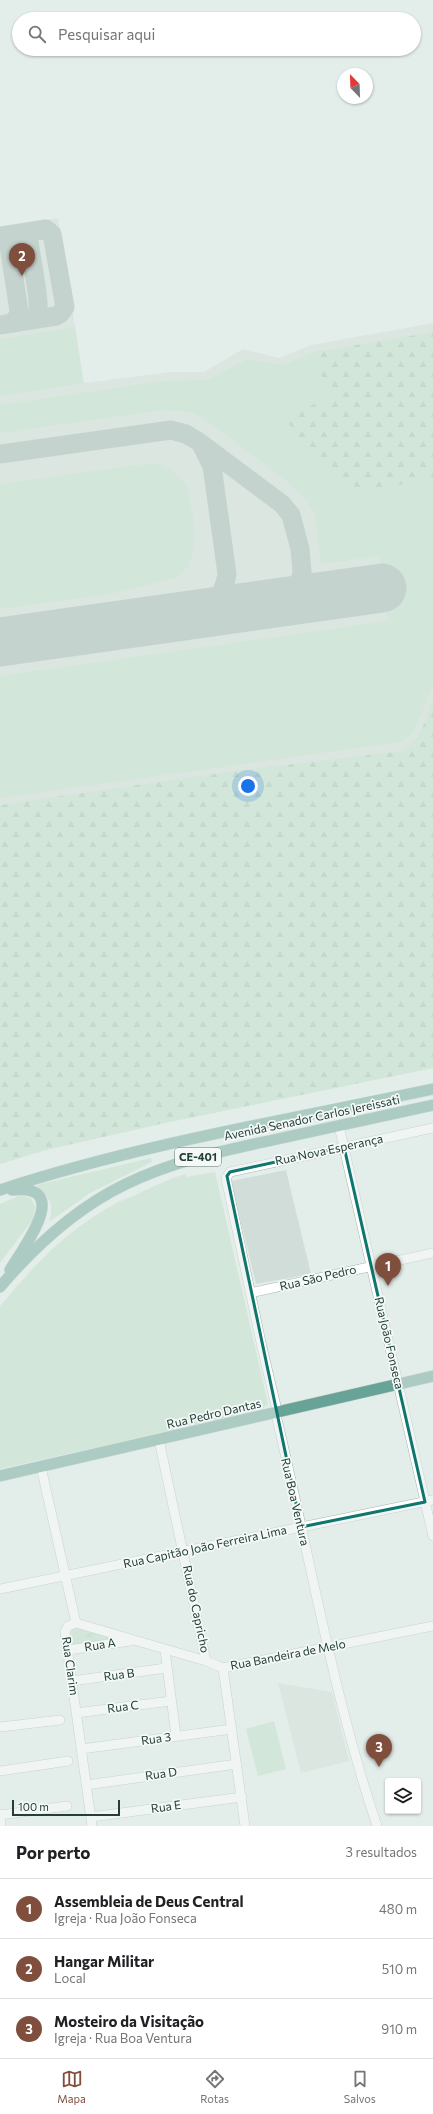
<!DOCTYPE html>
<html lang="pt">
<head>
<meta charset="utf-8">
<style>
  :root { --surface:#fff; --page:#f2f2f2; --text:#202124; --muted:#757577; --line:#e0e0e0; --accent:#7f4e3d }
  body { margin:0; font-family:Commissioner,sans-serif; background:var(--page); color:var(--text) }
  .controls { position:absolute; right:12px; bottom:12px; display:grid; overflow:hidden; border-radius:4px; box-shadow:0 1px 3px #0004 }
  .controls button { width:36px; height:36px; display:grid; place-items:center; padding:0; border:0; border-bottom:1px solid var(--line); background:var(--surface); color:var(--text); font:20px sans-serif }
  .compass { position:absolute; left:337px; top:68px; width:36px; height:36px; border-radius:50%; background:var(--surface); box-shadow:0 1px 3px #0004; rotate:337deg }
  .scale { position:absolute; left:12px; bottom:10px; width:108px; box-sizing:border-box; padding-left:4px; border:2px solid #233f38; border-top:0; font-size:11px; line-height:14px; white-space:nowrap; color:#233f38; -webkit-text-stroke:3px #f4f9f7; paint-order:stroke }
  .you { position:absolute; left:248px; top:786px; width:14px; height:14px; margin:-10px; border:3px solid #fff; border-radius:50%; background:#1a73e8; box-shadow:0 0 0 6px #1a73e833 }
  .badge { display:grid; place-items:center; width:26px; height:26px; border-radius:50%; background:var(--accent); color:#fff; font-size:13px; font-weight:700 }
  .pin { position:absolute; translate:-50% -33px; filter:drop-shadow(0 1px 2px #0008) }
  .pin::after { content:''; position:absolute; top:21px; width:14px; height:12px; background:inherit; clip-path:polygon(0 0,100% 0,50% 100%) }
  .list { margin:0; padding:0; list-style:none }
  h2 { display:flex; justify-content:space-between; align-items:center; height:52px; margin:0; padding:0 16px; font-size:17px }
  h2 small { font-size:13px; font-weight:400; color:var(--muted) }
  .list li { display:grid; grid-template-columns:26px 1fr auto; gap:12px; align-items:center; box-sizing:border-box; height:60px; padding:0 16px; border-top:1px solid var(--line) }
  .list b { display:block; font-size:15px; white-space:nowrap }
  .list p { margin:0; font-size:13px; white-space:nowrap; color:var(--muted) }
  .list em { font-size:13px; font-style:normal; color:var(--muted) }
  .icon { flex:none; width:22px; height:22px; fill:none; stroke:currentColor; stroke-width:2; stroke-linecap:round; stroke-linejoin:round }
  .map { position:relative; flex:none; width:433px; height:1826px; overflow:hidden }
  .search { position:absolute; background:var(--surface); box-shadow:0 1px 3px #0004; left:12px; right:12px; top:12px; height:44px; display:flex; align-items:center; gap:10px; box-sizing:border-box; padding:0 14px; border-radius:22px; color:var(--muted); font-size:15px }
  .sheet { height:232px; background:var(--surface) }
  nav { display:flex; justify-content:space-around; align-items:center; box-sizing:border-box; height:56px; border-top:1px solid var(--line); background:var(--surface); font-size:11px; color:var(--muted) }
  nav a { display:grid; justify-items:center; gap:2px }
  nav .on { color:var(--accent) }
  .map>svg:first-child { display:block }
</style>
</head>
<body>
<div class="map">
<svg width="433" height="1826" viewBox="0 0 433 1826">
  <defs>
    <pattern id="forest-firs" width="22" height="20" patternUnits="userSpaceOnUse"><rect width="22" height="20" fill="#bcdec7"/><path d="M5 1l3.5 6h-7zM16 11l3.5 6h-7z" fill="#a1c0ac"/></pattern>
    <pattern id="park-tufts" width="24" height="20" patternUnits="userSpaceOnUse"><rect width="24" height="20" fill="#bcdec7"/><path d="M3 7l-1-3M5 7V3M7 7l1-3M15 17l-1-3M17 17v-4M19 17l1-3" fill="none" stroke="#a1c0ac"/></pattern>
  </defs>
  <rect width="100%" height="100%" fill="#e3ede9"/>
  <path fill="#d1ddd8" d="M 58,218 L 84,383 L 171,372 L 204,372 L 243,349 L 280,358 L 311,345 L 433,323 L 433,699 L 418,739 L 409,747 L 401,751 L 0,805 L 0,227 Z
    M 286,1170 L 311,1274 L 256,1284 L 231,1181 Z
    M 278,1683 L 332,1692 L 349,1761 L 301,1773 Z"/>
  <path fill="#bcdec7" d="M 75,327 L 83,383 L 0,396 L 0,339 Z
    M 314,352 L 361,491 L 433,480 L 433,685 L 413,733 L 400,742 L 0,798 L 0,676 L 388,621 L 379,556 L 321,564 L 315,517 L 307,500 L 284,479 L 206,420 L 191,412 L 162,410 L 0,433 L 0,405 L 163,381 L 208,380 L 247,359 L 283,365 Z
    M 159,464 L 172,471 L 186,485 L 193,517 L 194,549 L 189,566 L 176,578 L 111,594 L 0,609 L 0,484 L 136,465 Z
    M 151,1158 L 152,1162 L 90,1193 L 49,1222 C 55,1201 49,1199 37,1185 Z
    M 215,1172 L 268,1404 L 261,1410 L 0,1469 L 0,1306 C 36,1264 63,1233 113,1205 C 120,1200 130,1198 138,1194 C 154,1186 168,1179 186,1174 L 186,1177 Z
    M 21,1195 L 31,1198 L 35,1206 L 34,1218 L 0,1263 L 0,1204 Z
    M 274,1721 L 286,1769 L 258,1776 L 246,1729 Z"/>
  <path fill="url(#forest-firs)" d="M 433,332 L 433,480 L 361,491 L 308,455 L 286,419 L 329,396 L 314,352 Z
    M 433,699 L 433,1068 L 165,1123 L 46,1150 L 0,1164 L 0,805 L 227,772 L 401,751 C 423,741 424,719 433,699 Z"/>
  <path fill="url(#park-tufts)" d="M 71,1626 L 112,1638 L 72,1648 Z"/>
  <g fill="none" stroke-linecap="round" stroke-linejoin="round">
    <path stroke="#a0b4ae" stroke-width="19" d="M 18,234 L 25,237 L 29,242 C 31,257 40,299 38,311 C 38,316 34,318 30,320
      M 0,236 L 46,229 L 52,234 L 65,307 L 61,313 L 56,316 L 0,325
      M 0,237 L 4,238 L 9,246 L 19,311 L 17,318 L 11,323
      M 0,454 L 171,430 L 186,434 L 199,442 L 282,504 L 291,515 L 300,549 L 302,572 L 300,581 L 298,585 L 286,595 L 265,605
      M 188,616 C 210,609 224,597 227,574 L 212,466 L 202,446"/>
    <path stroke="#a0b4ae" stroke-width="49" d="M 0,642 L 382,588"/>
    <g stroke="#a6b5b0" stroke-width="10">
      <path id="minor" d="M 339,1126 L 433,1536
        M 250,1293 L 433,1253
        M 159,1440 L 206,1661
        M 41,1467 L 76,1623 L 68,1626 L 65,1632 L 92,1826
        M 0,1589 L 433,1500
        M 76,1623 L 206,1661 L 223,1668 L 433,1626
        M 68,1650 L 130,1641
        M 165,1650 L 176,1736
        M 223,1668 L 245,1826
        M 72,1681 L 166,1668
        M 76,1713 L 171,1701
        M 0,1727 L 60,1720
        M 81,1749 L 232,1729
        M 0,1771 L 68,1761
        M 86,1785 L 237,1764
        M 0,1814 L 1,1826
        M 0,1815 L 67,1806
        M 91,1817 L 242,1797
        M 377,1826 C 333,1695 309,1553 277,1419 L 276,1406 L 262,1347 L 226,1178 L 230,1172 L 433,1128"/>
    </g>
    <g stroke="#c1c9c7" stroke-width="12">
      <path id="major" d="M 0,1190 C 140,1144 288,1120 433,1089
        M 10,1270 C 23,1248 74,1183 12,1190
        M 0,1287 C 34,1247 78,1207 126,1184 C 173,1161 223,1151 273,1140 C 327,1128 380,1117 433,1105
        M 0,1476 L 433,1376"/>
    </g>
    <use href="#minor" stroke="#fff" stroke-width="9"/>
    <use href="#major" stroke="#67a396" stroke-width="11"/>
  </g>
  <path d="M0 0H433V1826H0ZM 344,1147 L 425,1502 L 301,1527 L 227,1176 L 230,1172 Z" fill="#e3ede9" fill-opacity=".55" fill-rule="evenodd"/>
  <path fill="none" stroke="#0f766e" stroke-width="3" stroke-linejoin="round" d="M 344,1147 L 425,1502 L 301,1527 L 227,1176 L 230,1172 Z"/>
  <g text-anchor="middle" stroke-width="3.5" stroke-linejoin="round" paint-order="stroke">
    <rect fill="#f4f9f7" stroke="#627771" stroke-width="1" x="175" y="1148" width="46" height="18" rx="3"/>
    <g font-size="11" font-weight="bold" fill="#233f38">
      <text x="198" y="1161">CE-401</text>
    </g>
    <g font-size="12" fill="#233f38" stroke="#f4f9f7">
      <text transform="translate(312 1118) rotate(-12)" y="4">Avenida Senador Carlos Jereissati</text>
      <text transform="translate(329 1150) rotate(-12)" y="4">Rua Nova Esperança</text>
      <text transform="translate(318 1278) rotate(-13)" y="4">Rua São Pedro</text>
      <text transform="translate(389 1343) rotate(77)" y="4">Rua João Fonseca</text>
      <text transform="translate(214 1414) rotate(-13)" y="4">Rua Pedro Dantas</text>
      <text transform="translate(295 1502) rotate(77)" y="4">Rua Boa Ventura</text>
      <text transform="translate(205 1547) rotate(-12)" y="4">Rua Capitão João Ferreira Lima</text>
      <text transform="translate(196 1609) rotate(78)" y="4">Rua do Capricho</text>
      <text transform="translate(100 1645) rotate(-9)" y="4">Rua A</text>
      <text transform="translate(288 1655) rotate(-11)" y="4">Rua Bandeira de Melo</text>
      <text transform="translate(70 1666) rotate(82)" y="4">Rua Clarim</text>
      <text transform="translate(119 1675) rotate(-8)" y="4">Rua B</text>
      <text transform="translate(123 1707) rotate(-7)" y="4">Rua C</text>
      <text transform="translate(156 1739) rotate(-8)" y="4">Rua 3</text>
      <text transform="translate(161 1774) rotate(-8)" y="4">Rua D</text>
      <text transform="translate(166 1807) rotate(-8)" y="4">Rua E</text>
    </g>
  </g>
</svg>
<div class="controls">
<button><svg class="icon" aria-label="layers" viewBox="0 0 24 24"><path d="M12 4l9 5-9 5-9-5zM3 14l9 5 9-5"/></svg></button>
</div>
<svg class="compass" viewBox="-18 -18 36 36"><path d="M0-13l5 13h-10z" fill="#e53935"/><path d="M0 13l5-13h-10z" fill="#757577"/></svg>
<div class="scale">100 m</div>
<div class="you"></div>
<div class="pin badge" style="left:388px;top:1286px">1</div>
<div class="pin badge" style="left:22px;top:276px">2</div>
<div class="pin badge" style="left:379px;top:1767px">3</div>
<div class="search"><svg class="icon" aria-label="search" viewBox="0 0 24 24"><circle cx="10" cy="10" r="6"/><path d="M15 15l6 6"/></svg>Pesquisar aqui</div>
</div>
<section class="sheet">
<h2>Por perto<small>3 resultados</small></h2>
<ul class="list">
<li><span class="badge">1</span><div><b>Assembleia de Deus Central</b><p>Igreja · Rua João Fonseca</p></div><em>480 m</em></li>
<li><span class="badge">2</span><div><b>Hangar Militar</b><p>Local</p></div><em>510 m</em></li>
<li><span class="badge">3</span><div><b>Mosteiro da Visitação</b><p>Igreja · Rua Boa Ventura</p></div><em>910 m</em></li>
</ul>
</section>
<nav>
<a class="on"><svg class="icon" aria-label="map" viewBox="0 0 24 24"><path d="M3 6l6-2 6 2 6-2v14l-6 2-6-2-6 2zM9 4v14M15 6v14"/></svg>Mapa</a>
<a><svg class="icon" aria-label="directions" viewBox="0 0 24 24"><path d="M12 3l9 9-9 9-9-9zM9 14v-3h6M13 9l2 2-2 2"/></svg>Rotas</a>
<a><svg class="icon" aria-label="saved" viewBox="0 0 24 24"><path d="M7 4h10v16l-5-4-5 4z"/></svg>Salvos</a>
</nav>
</body>
</html>
